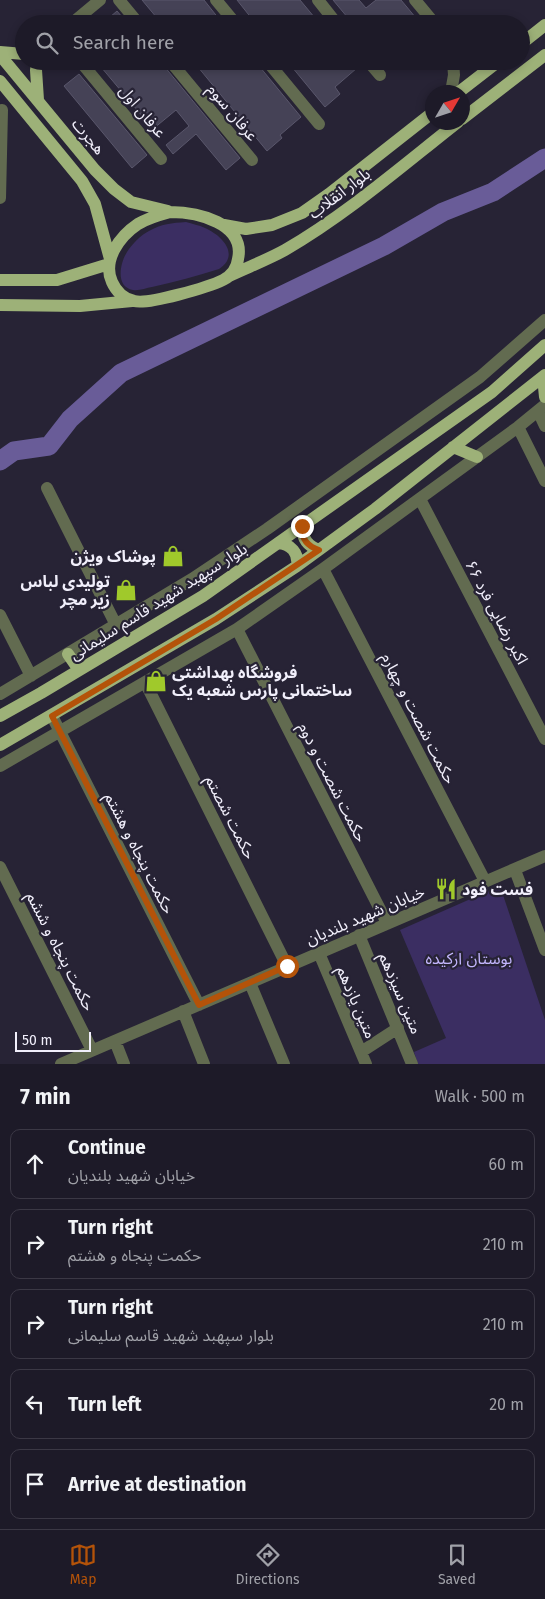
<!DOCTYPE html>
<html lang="en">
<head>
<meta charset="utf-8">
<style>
  :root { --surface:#1d1a28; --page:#2a2734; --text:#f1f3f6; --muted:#a0a1a8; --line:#3b3845; --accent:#b45309 }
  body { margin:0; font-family:"Fira Sans","Noto Sans Arabic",sans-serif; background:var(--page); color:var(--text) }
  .compass { position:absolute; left:425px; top:85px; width:45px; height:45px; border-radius:50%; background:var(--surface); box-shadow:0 2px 8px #0003; rotate:51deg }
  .scale { position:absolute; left:15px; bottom:12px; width:76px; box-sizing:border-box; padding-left:5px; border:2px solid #f1effb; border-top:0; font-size:14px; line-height:18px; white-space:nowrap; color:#f1effb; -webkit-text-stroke:4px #272335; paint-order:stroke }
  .stop { position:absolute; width:15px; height:15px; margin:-11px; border:4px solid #b45309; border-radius:50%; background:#fff }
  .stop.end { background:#b45309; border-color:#fff; box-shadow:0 1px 5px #0008 }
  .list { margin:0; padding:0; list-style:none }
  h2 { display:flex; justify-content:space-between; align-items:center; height:65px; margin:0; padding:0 20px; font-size:21px }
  h2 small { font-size:16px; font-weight:400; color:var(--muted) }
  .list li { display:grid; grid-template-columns:32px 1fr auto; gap:15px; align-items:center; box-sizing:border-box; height:70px; margin:0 10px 10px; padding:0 10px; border:1px solid var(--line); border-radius:10px }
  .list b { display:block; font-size:19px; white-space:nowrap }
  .list p { margin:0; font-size:16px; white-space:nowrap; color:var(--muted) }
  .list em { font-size:16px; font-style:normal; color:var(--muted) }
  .icon { flex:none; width:28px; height:28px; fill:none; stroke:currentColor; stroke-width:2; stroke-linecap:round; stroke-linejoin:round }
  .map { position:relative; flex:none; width:545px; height:1064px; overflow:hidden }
  .search { position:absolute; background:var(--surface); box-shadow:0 2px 8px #0003; left:15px; right:15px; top:15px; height:55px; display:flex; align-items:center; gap:12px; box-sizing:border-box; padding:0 18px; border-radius:28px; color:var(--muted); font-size:19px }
  .sheet { height:465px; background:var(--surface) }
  nav { display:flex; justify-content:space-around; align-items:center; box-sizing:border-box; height:70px; border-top:1px solid var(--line); background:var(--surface); font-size:14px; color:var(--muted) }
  nav a { display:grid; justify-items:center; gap:2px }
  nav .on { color:var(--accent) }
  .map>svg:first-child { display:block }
</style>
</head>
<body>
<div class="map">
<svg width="545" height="1064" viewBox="0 0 545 1064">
  <rect width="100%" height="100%" fill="#272335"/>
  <path fill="#3b2e62" d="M 186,222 C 192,224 199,225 205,228 C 223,236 240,255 219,269 C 197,276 175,282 152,287 C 146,288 139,291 133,290 C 115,287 120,263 127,252 C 132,244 141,235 149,231 C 161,224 172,223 186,222 Z
    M 500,886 L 545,1020 L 545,1064 L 418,1064 L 414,1052 L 446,1038 L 400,930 Z"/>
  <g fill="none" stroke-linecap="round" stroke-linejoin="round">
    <path stroke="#695c98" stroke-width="19" d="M 0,461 L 14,451 L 49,446 L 70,419 L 121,373 L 384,246 L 443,212 L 493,192 L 545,158"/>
  </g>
  <path fill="#454256" stroke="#5a576c" d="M 142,0 L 204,0 L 223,24 L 162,24 Z
    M 237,0 L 300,0 L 320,24 L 256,24 Z
    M 333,0 L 359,0 L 366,8 L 376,0 L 401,0 L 421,24 L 353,24 Z
    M 117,11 L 128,24 L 102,24 Z
    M 96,61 L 161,61 L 164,66 L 240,158 L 226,170 L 196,134 L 173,154 L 166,145 L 189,126 L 176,110 L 153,129 Z
    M 193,61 L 255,61 L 301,117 L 280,135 L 282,138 L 267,151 Z
    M 287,61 L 351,61 L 357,68 L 335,87 L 340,94 L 325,107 Z
    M 79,74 L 147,155 L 132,168 L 64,86 Z"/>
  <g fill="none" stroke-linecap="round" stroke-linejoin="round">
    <path stroke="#626b50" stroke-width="12" d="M 119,0 L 139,24
      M 216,0 L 236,24
      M 318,0 L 337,24
      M 415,0 L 435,24
      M 71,24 L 100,0
      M 80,61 L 161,159
      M 170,61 L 252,160
      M 267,61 L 319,124
      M 368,61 L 380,75
      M 451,92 L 454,75 L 453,61
      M 0,198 L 2,110
      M 538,411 L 545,426
      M 518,427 L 545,481
      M 47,488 L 116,625
      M 420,499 L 545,739
      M 323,569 L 485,881
      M 0,615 L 31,676
      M 237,629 L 387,923
      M 145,682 L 287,966
      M 0,694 L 192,579 L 267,529 L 480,377 L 545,320
      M 52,716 L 199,1005
      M 0,766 L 237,629 L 323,569 L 518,427 L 545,405
      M 0,867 L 92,1050
      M 515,870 L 545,950
      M 359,935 L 412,1064
      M 319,953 L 366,1064
      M 250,983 L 284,1064
      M 183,1011 L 204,1064
      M 115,1041 L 124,1064
      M 361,1052 L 398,1028
      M 61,1064 L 545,856"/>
    <path stroke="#9db178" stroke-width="12" d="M 521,44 L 545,25
      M 0,52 L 24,54
      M 0,55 L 95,170 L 114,189 L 131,202 L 168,211
      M 0,81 L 82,181 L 95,204 L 110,259
      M 459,92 L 499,61
      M 38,100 L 36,70 L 38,61
      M 462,119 L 545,55
      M 170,212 C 197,212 246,223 238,259 C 237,268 231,276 223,280 C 209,287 148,305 134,301 C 124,299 116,291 112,282 C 102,260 120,236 138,224 C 148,218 159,215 170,212 Z
      M 224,225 L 246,229 L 272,225 L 302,213 L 329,194 L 432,113
      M 229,276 C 248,267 267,260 285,250 C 347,214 402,166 458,122
      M 0,280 L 57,280 L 109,264
      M 0,305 L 80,306 L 132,301
      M 543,377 L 545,397
      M 453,447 L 477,457
      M 302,526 C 302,538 307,546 319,550
      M 278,543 C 291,544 299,553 297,566
      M 68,654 L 79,670
      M 0,716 L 41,693 L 203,596 L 492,392 L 545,345
      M 0,745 L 216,619 L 297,566 L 375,509 L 545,375"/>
  </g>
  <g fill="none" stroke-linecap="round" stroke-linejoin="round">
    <path stroke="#b45309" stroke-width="6" d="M 287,966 L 199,1005 L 52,716 L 216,619 L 319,550 C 307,546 301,538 302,526"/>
  </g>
  <defs>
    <g id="shop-bare" transform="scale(1.725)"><path d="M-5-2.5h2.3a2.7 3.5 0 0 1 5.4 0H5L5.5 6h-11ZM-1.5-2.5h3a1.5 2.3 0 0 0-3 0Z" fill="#a0c92b" stroke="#272335" stroke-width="2.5" paint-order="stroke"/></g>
    <g id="restaurant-bare" transform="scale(1.725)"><path d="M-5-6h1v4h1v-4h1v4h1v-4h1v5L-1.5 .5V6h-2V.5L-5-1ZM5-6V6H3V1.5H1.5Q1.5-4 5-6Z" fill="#a0c92b" stroke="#272335" stroke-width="2.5" paint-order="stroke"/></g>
  </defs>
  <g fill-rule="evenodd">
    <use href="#shop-bare" x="173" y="556"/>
    <use href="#shop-bare" x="126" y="590"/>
    <use href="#shop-bare" x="156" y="681"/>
    <use href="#restaurant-bare" x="446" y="889"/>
  </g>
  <g text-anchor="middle" stroke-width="4.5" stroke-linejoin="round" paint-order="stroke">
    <g font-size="16" fill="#f1effb" stroke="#272335">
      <text transform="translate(143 111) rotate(50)" y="6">عرفان اول</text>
      <text transform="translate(233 112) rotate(50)" y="6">عرفان سوم</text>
      <text transform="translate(89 136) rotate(50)" y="6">هجرت</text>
      <text transform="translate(339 193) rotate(-37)" y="6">بلوار انقلاب</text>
      <text transform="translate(158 601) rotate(-32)" y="6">بلوار سپهبد شهید قاسم سلیمانی</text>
      <text transform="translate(497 612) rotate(62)" y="6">۶۶ اکبر رضایی فرد</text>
      <text transform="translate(419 718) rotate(63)" y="6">حکمت شصت و چهارم</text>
      <text transform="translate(333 782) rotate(63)" y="6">حکمت شصت و دوم</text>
      <text transform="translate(231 817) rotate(63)" y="6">حکمت شصتم</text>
      <text transform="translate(140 853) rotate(63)" y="6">حکمت پنجاه و هشتم</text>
      <text transform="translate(365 915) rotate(-23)" y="6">خیابان شهید بلندیان</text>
      <text transform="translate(61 951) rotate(63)" y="6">حکمت پنجاه و ششم</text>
      <text transform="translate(401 993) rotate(67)" y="6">متین سیزدهم</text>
      <text transform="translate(357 1002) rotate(67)" y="6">متین یازدهم</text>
    </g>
    <g font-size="16" font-weight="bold" fill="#f1effb" stroke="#272335" text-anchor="end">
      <text x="156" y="562">پوشاک ویژن</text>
      <text x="110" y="587">تولیدی لباس<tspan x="110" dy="18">زیر مچر</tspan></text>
      <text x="172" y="678" text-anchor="start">فروشگاه بهداشتی<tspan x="172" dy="18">ساختمانی پارس شعبه یک</tspan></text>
      <text x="462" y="895" text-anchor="start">فست فود</text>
    </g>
    <g font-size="16" fill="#c3b6fd" stroke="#272335">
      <text x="469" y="964">بوستان ارکیده</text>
    </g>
  </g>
</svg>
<svg class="compass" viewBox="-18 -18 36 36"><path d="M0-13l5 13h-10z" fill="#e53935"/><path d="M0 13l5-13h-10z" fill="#a0a1a8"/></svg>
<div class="scale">50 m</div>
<div class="stop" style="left:287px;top:966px"></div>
<div class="stop end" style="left:302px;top:526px"></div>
<div class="search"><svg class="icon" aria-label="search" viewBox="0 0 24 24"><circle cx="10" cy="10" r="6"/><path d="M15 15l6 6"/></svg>Search here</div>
</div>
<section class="sheet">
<h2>7 min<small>Walk · 500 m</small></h2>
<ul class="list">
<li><svg class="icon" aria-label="ahead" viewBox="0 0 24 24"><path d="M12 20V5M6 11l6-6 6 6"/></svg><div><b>Continue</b><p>خیابان شهید بلندیان</p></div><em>60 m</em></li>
<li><svg class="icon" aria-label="right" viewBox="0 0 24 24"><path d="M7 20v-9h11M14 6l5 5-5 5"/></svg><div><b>Turn right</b><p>حکمت پنجاه و هشتم</p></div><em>210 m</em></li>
<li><svg class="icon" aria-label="right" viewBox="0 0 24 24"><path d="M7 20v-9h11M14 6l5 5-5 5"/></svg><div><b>Turn right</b><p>بلوار سپهبد شهید قاسم سلیمانی</p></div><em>210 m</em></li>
<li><svg class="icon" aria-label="left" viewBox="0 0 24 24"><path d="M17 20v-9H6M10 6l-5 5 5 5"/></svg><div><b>Turn left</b></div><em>20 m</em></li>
<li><svg class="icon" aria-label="arrive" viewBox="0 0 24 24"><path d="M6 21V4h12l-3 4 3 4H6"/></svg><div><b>Arrive at destination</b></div></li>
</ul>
</section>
<nav>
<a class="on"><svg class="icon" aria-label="map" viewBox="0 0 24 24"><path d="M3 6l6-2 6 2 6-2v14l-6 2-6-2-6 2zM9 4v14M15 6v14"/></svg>Map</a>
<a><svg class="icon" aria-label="directions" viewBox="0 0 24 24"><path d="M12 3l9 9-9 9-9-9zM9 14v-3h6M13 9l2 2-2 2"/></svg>Directions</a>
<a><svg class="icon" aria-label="saved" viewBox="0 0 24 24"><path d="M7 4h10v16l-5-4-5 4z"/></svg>Saved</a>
</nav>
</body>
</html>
